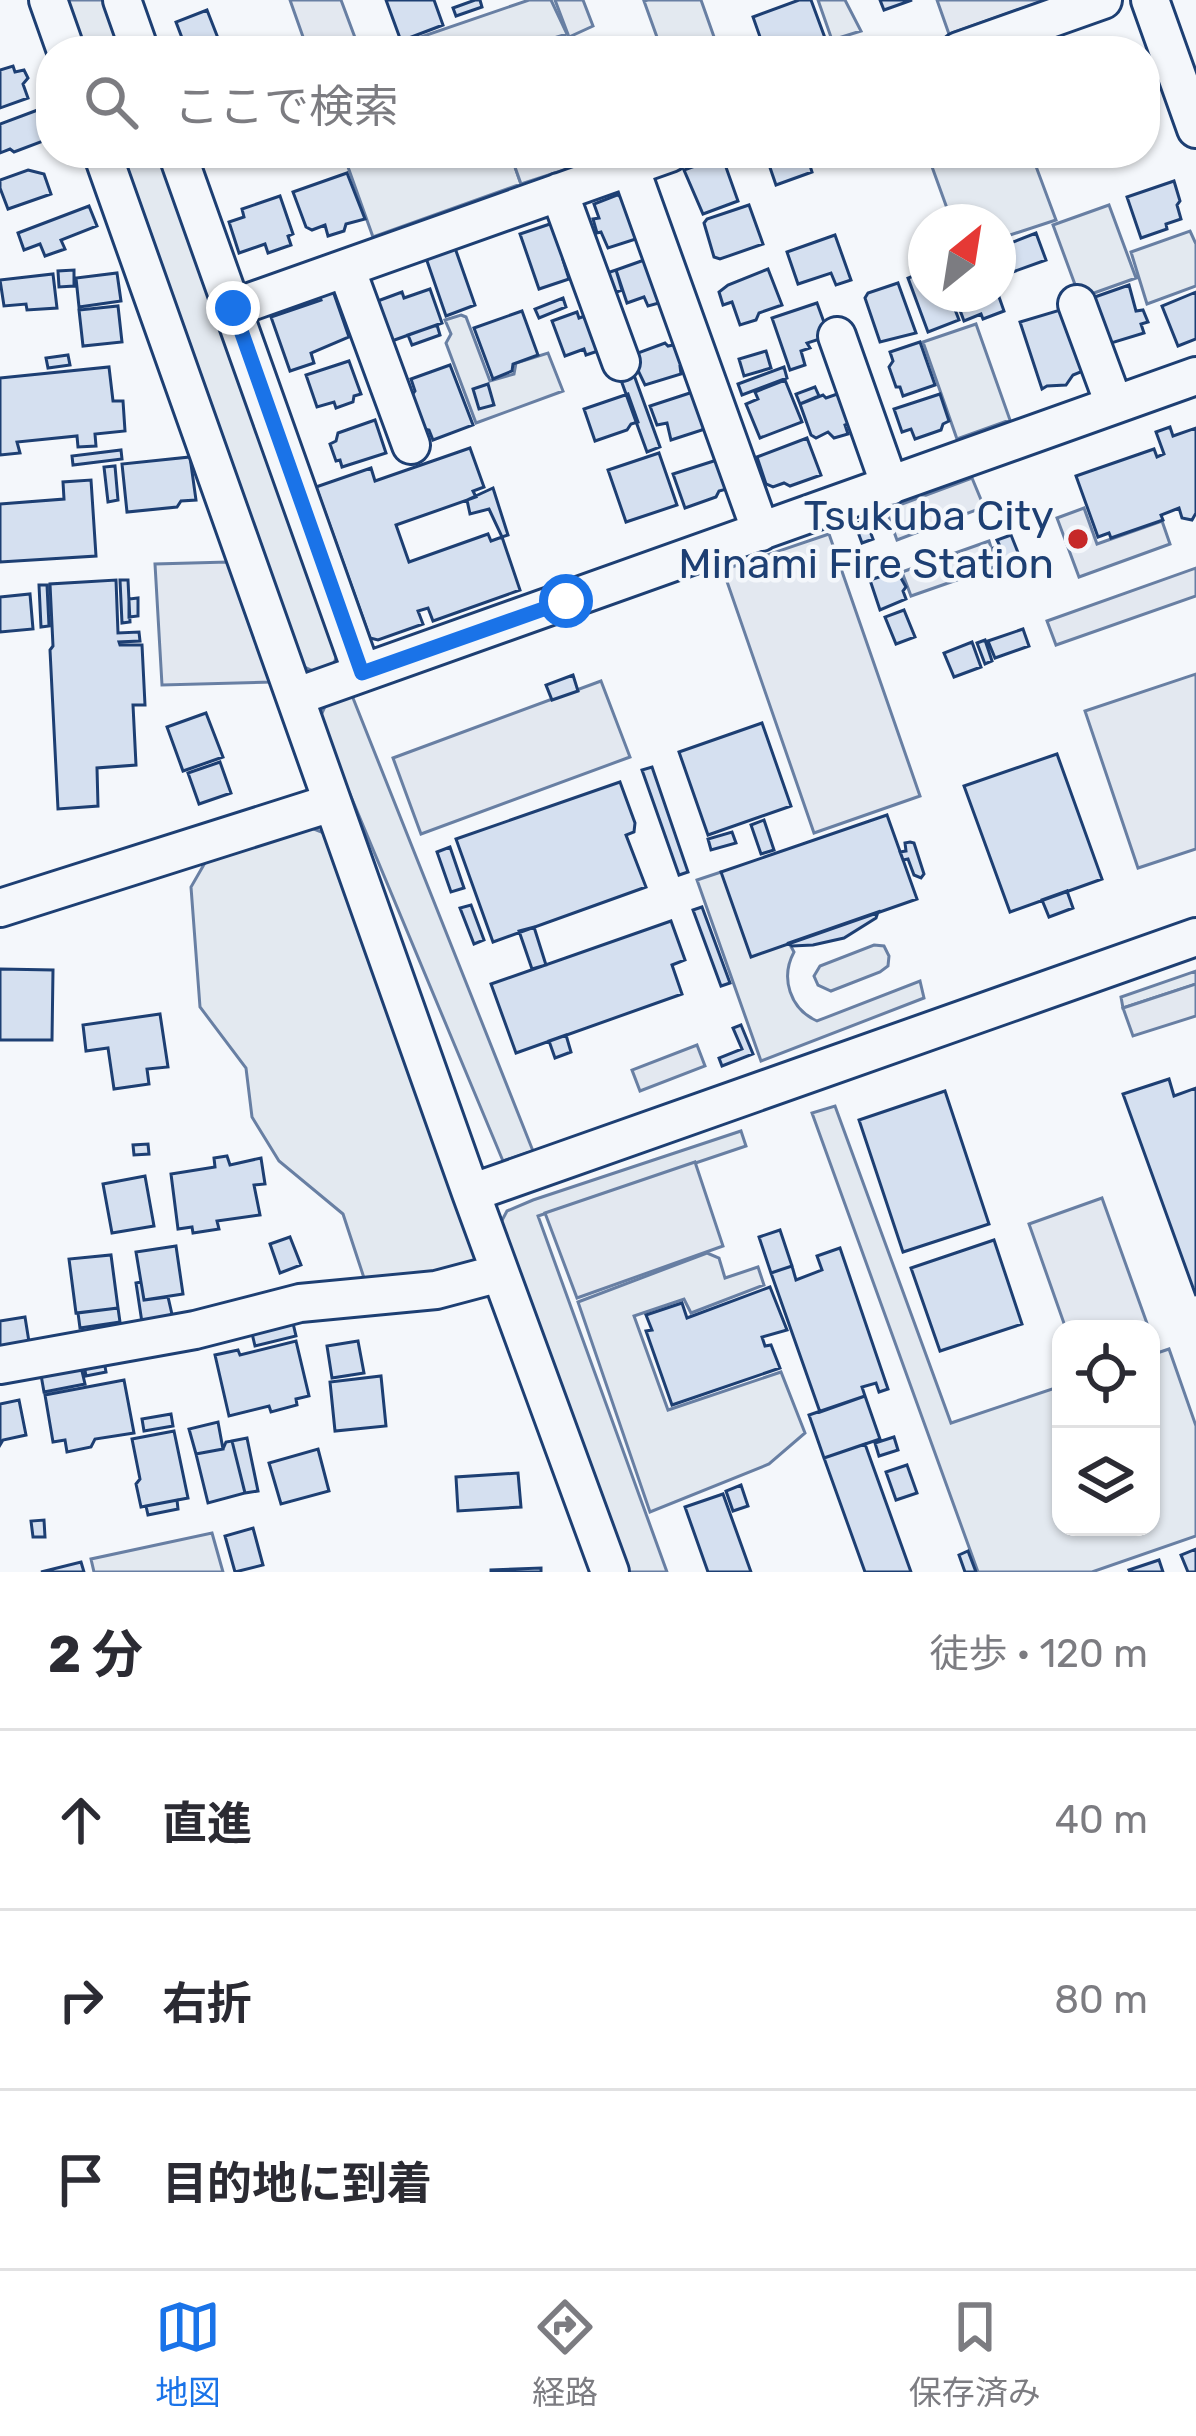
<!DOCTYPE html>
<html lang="ja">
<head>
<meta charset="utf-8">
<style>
  :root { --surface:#fff; --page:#f7f7f7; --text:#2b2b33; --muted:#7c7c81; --line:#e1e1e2; --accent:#1a73e8 }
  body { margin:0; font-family:Rubik,"Noto Sans JP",sans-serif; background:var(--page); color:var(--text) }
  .controls { position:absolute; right:36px; bottom:36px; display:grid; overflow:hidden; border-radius:24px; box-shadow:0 3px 9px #0004 }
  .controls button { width:108px; height:108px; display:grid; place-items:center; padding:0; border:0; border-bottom:3px solid var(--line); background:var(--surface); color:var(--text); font:60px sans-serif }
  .compass { position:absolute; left:908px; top:204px; width:108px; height:108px; border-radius:50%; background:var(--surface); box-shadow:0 3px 9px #0004; rotate:30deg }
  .stop { position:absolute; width:36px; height:36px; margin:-27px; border:9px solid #1a73e8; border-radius:50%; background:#fff }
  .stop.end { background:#1a73e8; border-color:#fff; box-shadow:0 3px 12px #0008 }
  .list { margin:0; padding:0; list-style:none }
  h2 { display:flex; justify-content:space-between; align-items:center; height:156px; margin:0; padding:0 48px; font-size:51px }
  h2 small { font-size:39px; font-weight:400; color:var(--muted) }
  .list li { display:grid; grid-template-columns:78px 1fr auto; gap:36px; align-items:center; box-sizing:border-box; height:180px; padding:0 48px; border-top:3px solid var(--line) }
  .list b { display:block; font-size:45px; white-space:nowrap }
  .list em { font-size:39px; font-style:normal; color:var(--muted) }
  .icon { flex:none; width:66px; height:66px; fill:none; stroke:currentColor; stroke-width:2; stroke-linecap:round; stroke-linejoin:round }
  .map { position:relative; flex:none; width:1196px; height:1572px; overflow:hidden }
  .search { position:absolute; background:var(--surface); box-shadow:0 3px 9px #0004; left:36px; right:36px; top:36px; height:132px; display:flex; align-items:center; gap:30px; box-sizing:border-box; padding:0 42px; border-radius:48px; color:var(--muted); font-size:45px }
  .sheet { height:696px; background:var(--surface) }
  nav { display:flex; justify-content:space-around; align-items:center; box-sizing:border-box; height:168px; border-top:3px solid var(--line); background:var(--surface); font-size:33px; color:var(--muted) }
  nav a { display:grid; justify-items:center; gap:6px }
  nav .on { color:var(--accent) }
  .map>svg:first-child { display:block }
</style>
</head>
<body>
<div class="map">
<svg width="1196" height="1572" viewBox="0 0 1196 1572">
  <rect width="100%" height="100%" fill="#f4f7fb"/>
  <path fill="#e3e9f0" stroke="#687fa3" stroke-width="3" d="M 63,0 L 105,0 L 124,51 L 81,51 Z
    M 529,0 L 551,0 L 567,34 L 511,51 L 380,51 Z
    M 648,0 L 701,0 L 719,51 L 662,51 L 644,1 Z
    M 818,0 L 845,0 L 861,31 L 832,40 Z
    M 118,153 L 160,153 L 339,651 L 331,670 L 320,674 L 300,665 Z
    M 343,153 L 510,153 L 521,184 L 373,237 Z
    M 927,153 L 948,153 L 954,166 L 990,153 L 1031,153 L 1056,220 L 998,239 L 998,222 L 952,222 Z
    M 1109,205 L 1136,278 L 1080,298 L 1053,225 Z
    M 1190,231 L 1196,244 L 1196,286 L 1147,304 L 1131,252 Z
    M 461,315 L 466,317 L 490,381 L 514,374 L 516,363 L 548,353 L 563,391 L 476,423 L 446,343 L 451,334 L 445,320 Z
    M 976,324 L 1010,420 L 957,439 L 923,342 Z
    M 351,693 L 533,1151 L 503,1161 L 319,720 L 327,702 Z
    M 309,827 L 329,835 L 480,1268 L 366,1284 L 343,1214 L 279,1161 L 252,1117 L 246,1068 L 200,1007 L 191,887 L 206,861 Z
    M 721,872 L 789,943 L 794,952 C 780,978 790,1009 817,1021 L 920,981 L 924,998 L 761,1061 L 697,880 Z
    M 874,945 L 884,946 L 889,956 L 888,966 L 880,972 L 831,991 L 818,985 L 814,976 L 820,966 Z
    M 1196,971 L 1196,984 L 1123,1008 L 1121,997 Z
    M 835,1106 L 951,1423 L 1061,1386 L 1061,1527 L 1151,1527 L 1151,1355 L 1169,1349 L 1196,1426 L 1196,1536 L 1092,1572 L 978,1572 L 812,1113 Z
    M 741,1131 L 746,1146 L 538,1216 L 667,1572 L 624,1572 L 499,1226 L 507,1211 L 533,1200 Z
    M 707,1253 L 719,1258 L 725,1278 L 758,1267 L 764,1285 L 691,1313 L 684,1299 L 634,1316 L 668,1410 L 781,1372 L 805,1433 L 769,1464 L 650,1512 L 578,1302 Z
    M 212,1533 L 223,1572 L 94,1572 L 91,1559 Z"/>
  <path fill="#e3e8f0" stroke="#687fa3" stroke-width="3" d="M 290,0 L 341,0 L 360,51 L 308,51 Z
    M 555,0 L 583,0 L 593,26 L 569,37 Z
    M 937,0 L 1043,0 L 1043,1 L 949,34 Z
    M 510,153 L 609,153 L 610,155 L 521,184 Z
    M 972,478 L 984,507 L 897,540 L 886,510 Z
    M 1084,508 L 1097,544 L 1162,521 L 1170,544 L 1079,577 L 1057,518 Z
    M 829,534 L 920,796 L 814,833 L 723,570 Z
    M 989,541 L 997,566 L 911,596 L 902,572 Z
    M 228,562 L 272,682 L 162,685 L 155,564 Z
    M 1196,568 L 1196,596 L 1056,645 L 1047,621 Z
    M 1196,674 L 1196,849 L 1138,868 L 1085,711 Z
    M 601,681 L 630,757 L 421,834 L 393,758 Z
    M 1196,984 L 1196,1016 L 1133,1036 L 1123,1008 Z
    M 697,1045 L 705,1066 L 640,1091 L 632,1070 Z
    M 695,1162 L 723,1246 L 577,1298 L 545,1213 Z
    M 1102,1198 L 1149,1329 L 1066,1329 L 1029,1224 Z"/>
  <path fill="#d5e0f0" stroke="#1d3f73" stroke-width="3" d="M 386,0 L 434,0 L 443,25 L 401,41 Z
    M 475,0 L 480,0 L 482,7 L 456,16 L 453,8 Z
    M 799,0 L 811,0 L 825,38 L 786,46 L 787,51 L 765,51 L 753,17 Z
    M 880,0 L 912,0 L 884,10 Z
    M 207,10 L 223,51 L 187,51 L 176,22 Z
    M 627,38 L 632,51 L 588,51 Z
    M 859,39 L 864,51 L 834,51 L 833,48 Z
    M 13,66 L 15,72 L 24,70 L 28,78 L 23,84 L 28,98 L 0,108 L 0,70 Z
    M 43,108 L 48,119 L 39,122 L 46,140 L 14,152 L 10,149 L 0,153 L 0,124 Z
    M 765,153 L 806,153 L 812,172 L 776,185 Z
    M 722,156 L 738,201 L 703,214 L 684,170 Z
    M 28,170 L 44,174 L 51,194 L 8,209 L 0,188 L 0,180 Z
    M 347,173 L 365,219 L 346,224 L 344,231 L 328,236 L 325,225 L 312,230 L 306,227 L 293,192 Z
    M 1174,181 L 1180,201 L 1177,205 L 1181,219 L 1166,224 L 1167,229 L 1141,238 L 1127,197 Z
    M 617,195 L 628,200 L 642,237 L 608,248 L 601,232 L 597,233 L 593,219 L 599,218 L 594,204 Z
    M 280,196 L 293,234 L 288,236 L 291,245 L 268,253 L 265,244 L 239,253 L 229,222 L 244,217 L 242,209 Z
    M 749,205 L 763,244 L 720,259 L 714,257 L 704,223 L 707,219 Z
    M 89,206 L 97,226 L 61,240 L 65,249 L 45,256 L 40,244 L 24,250 L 18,233 Z
    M 553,223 L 566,259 L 563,260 L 569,279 L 539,289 L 520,234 Z
    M 1036,233 L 1046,260 L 1007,274 L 998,248 Z
    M 835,235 L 851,280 L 836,285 L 831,273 L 798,284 L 787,252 Z
    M 455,248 L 475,305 L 446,316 L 426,258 Z
    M 647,259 L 657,287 L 655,291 L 659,303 L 648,306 L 644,297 L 627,303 L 616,270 Z
    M 768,269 L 782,305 L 759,313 L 756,320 L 740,325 L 732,302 L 723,305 L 719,292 L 728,285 Z
    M 74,270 L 74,286 L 59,287 L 58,271 Z
    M 616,270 L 622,290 L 614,293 L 607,273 Z
    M 926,271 L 926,294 L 949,294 L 959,320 L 928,332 L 908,278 Z
    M 117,273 L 121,301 L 79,307 L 76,278 Z
    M 53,274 L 57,308 L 27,310 L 26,304 L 4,306 L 0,280 Z
    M 898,283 L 916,333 L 880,342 L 865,298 L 868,293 Z
    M 1129,285 L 1136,311 L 1143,310 L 1148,322 L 1141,324 L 1144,333 L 1108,344 L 1092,298 Z
    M 430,289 L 442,323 L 389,342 L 375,302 L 402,292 L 404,298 Z
    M 333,291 L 349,337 L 311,353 L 314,363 L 290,371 L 271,317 L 321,300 L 319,295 Z
    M 1196,292 L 1196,339 L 1178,346 L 1162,306 Z
    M 954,294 L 998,294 L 1004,311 L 983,319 L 981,314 L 964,321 Z
    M 563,298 L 566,307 L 539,318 L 535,309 Z
    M 817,303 L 829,336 L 807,343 L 810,348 L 801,351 L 805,365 L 790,370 L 772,318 Z
    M 118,306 L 122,342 L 83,346 L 79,310 Z
    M 1060,310 L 1067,331 L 1073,329 L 1088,369 L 1073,375 L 1066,385 L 1047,386 L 1042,389 L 1020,322 Z
    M 522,311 L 538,355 L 513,364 L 512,371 L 493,379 L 474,328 Z
    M 577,312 L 579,318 L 585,316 L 593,340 L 601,350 L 586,355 L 584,349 L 565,356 L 552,321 Z
    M 437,325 L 440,335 L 412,345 L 408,335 Z
    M 920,342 L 935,385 L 903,396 L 900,387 L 896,387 L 889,367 L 893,361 L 890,352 Z
    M 665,343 L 668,346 L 678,344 L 684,364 L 680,366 L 681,374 L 645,385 L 634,362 L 635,354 Z
    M 766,351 L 771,368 L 744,376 L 739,359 Z
    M 68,355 L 70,365 L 48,368 L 46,358 Z
    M 349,361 L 361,394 L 354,396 L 353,402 L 336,408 L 334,402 L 317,407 L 306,375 Z
    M 630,364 L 660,447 L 647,452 L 617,369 Z
    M 450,365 L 473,425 L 433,440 L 429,430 L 424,429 L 411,396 L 415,391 L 411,379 Z
    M 109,367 L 113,401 L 123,401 L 125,431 L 95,434 L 96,446 L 78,447 L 77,436 L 17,442 L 20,453 L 0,455 L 0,378 Z
    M 784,367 L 787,378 L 742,395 L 738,384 Z
    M 785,380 L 802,422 L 760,438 L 746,404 L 758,399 L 755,392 Z
    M 488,384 L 494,405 L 479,409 L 473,389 Z
    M 815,387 L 819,396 L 800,404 L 796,394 Z
    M 696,391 L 706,424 L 702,430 L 671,440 L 667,423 L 657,425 L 650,406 Z
    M 843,392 L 854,422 L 845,425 L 848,434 L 834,438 L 828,432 L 816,438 L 811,435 L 800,404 L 823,395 L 826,398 Z
    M 628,394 L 638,422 L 631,424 L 627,430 L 595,441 L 584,409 Z
    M 940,394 L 949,421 L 943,424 L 941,430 L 915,439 L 911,429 L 902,432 L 894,409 Z
    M 375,420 L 386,453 L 342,467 L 340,460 L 336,461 L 330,444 L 336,441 L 338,433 Z
    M 1170,427 L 1173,436 L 1196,428 L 1196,513 L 1192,520 L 1182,518 L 1179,508 L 1161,515 L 1163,520 L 1111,538 L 1109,533 L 1098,537 L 1076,476 L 1154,449 L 1157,457 L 1164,454 L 1156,432 Z
    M 807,438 L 821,475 L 790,486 L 784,483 L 773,487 L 766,484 L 757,457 Z
    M 470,448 L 484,487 L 473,491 L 476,497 L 396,525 L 409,562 L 488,534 L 491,541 L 502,537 L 520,590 L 433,621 L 428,608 L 418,611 L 423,624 L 378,640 L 370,638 L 316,487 L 371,468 L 375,481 Z
    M 121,450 L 122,459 L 73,465 L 72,456 Z
    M 659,453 L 677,505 L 626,522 L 608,470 Z
    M 190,457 L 196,500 L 181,501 L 177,507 L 127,512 L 122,464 Z
    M 720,459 L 727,489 L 719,491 L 716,497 L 685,508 L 673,474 Z
    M 115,466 L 118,500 L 108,502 L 104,467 Z
    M 91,480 L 96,556 L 0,562 L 0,504 L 64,499 L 63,482 Z
    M 493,488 L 508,535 L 502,537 L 489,509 L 470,514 L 467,500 Z
    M 871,518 L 868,526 L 873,539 L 862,543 L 855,524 Z
    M 1011,535 L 1021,560 L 1006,565 L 1003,561 L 1001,562 L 994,548 L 1000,546 L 997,540 Z
    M 897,571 L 906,587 L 903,591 L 906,599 L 880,610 L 870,580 Z
    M 116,580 L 118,633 L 139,632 L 140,641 L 119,642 L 120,645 L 142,645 L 145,705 L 133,705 L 136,765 L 97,768 L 98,806 L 58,809 L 50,650 L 53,646 L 50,584 Z
    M 120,580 L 128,580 L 130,622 L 122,623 Z
    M 39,585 L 47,585 L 49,626 L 41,627 Z
    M 30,594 L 33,629 L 0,632 L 0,597 Z
    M 138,598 L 138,616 L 129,617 L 129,599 Z
    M 904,610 L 915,637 L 896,644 L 885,617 Z
    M 1023,629 L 1029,646 L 995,658 L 988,641 Z
    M 985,640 L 992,661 L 985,664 L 977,643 Z
    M 972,642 L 981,667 L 954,677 L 944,653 Z
    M 573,675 L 578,691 L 552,700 L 546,685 Z
    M 206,713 L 223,757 L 183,771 L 167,727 Z
    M 762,723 L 791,806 L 708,835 L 679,752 Z
    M 1057,754 L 1102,879 L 1010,912 L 964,786 Z
    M 220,762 L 231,793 L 199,804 L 188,773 Z
    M 652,767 L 688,872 L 679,875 L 642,770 Z
    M 620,782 L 635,823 L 634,832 L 626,835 L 646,887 L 493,942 L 456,839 Z
    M 887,815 L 917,899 L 751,957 L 721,872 Z
    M 764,820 L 774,850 L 761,854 L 751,825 Z
    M 732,832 L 736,843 L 711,850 L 708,839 Z
    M 910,842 L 914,843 L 924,874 L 921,878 L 914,875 L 908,859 L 903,860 L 900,852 L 906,851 L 905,843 Z
    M 450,847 L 464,888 L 451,892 L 437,852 Z
    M 1067,891 L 1073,908 L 1049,917 L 1042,900 Z
    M 471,905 L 484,940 L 474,944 L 460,908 Z
    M 702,907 L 730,983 L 721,986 L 693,910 Z
    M 878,912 L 876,918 L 844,938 L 813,945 L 792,946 L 789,943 Z
    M 671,921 L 685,960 L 672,965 L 682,994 L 516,1053 L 491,984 Z
    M 534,927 L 546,965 L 532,969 L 519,931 Z
    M 0,969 L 53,970 L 52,1040 L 0,1040 Z
    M 160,1014 L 168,1067 L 147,1069 L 149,1084 L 114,1089 L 108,1048 L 86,1051 L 83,1025 Z
    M 741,1025 L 753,1054 L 722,1066 L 719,1058 L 742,1049 L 733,1028 Z
    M 566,1035 L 571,1052 L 555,1058 L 549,1041 Z
    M 1169,1079 L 1174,1096 L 1196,1088 L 1196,1296 L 1123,1094 Z
    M 945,1091 L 989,1224 L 903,1252 L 859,1120 Z
    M 148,1144 L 149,1154 L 134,1155 L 133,1145 Z
    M 227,1156 L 230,1165 L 261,1158 L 265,1184 L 254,1185 L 260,1215 L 217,1221 L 219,1229 L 193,1233 L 192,1227 L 178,1229 L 171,1174 L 215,1167 L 214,1158 Z
    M 145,1176 L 154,1226 L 112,1233 L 103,1184 Z
    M 780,1230 L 792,1266 L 771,1273 L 759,1237 Z
    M 290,1237 L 301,1265 L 280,1273 L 270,1244 Z
    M 994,1240 L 1022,1324 L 940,1351 L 911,1268 Z
    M 176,1246 L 183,1294 L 144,1300 L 136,1252 Z
    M 840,1248 L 888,1389 L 879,1392 L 876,1383 L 862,1387 L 865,1396 L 820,1412 L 771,1273 L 792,1266 L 796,1280 L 822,1270 L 817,1256 Z
    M 111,1255 L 118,1308 L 76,1313 L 69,1259 Z
    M 141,1282 L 144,1300 L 168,1297 L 174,1323 L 143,1329 L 136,1283 Z
    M 770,1287 L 787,1330 L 762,1337 L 765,1346 L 771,1345 L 780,1368 L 672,1405 L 646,1331 L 652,1330 L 646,1315 L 682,1303 L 687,1318 Z
    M 118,1308 L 120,1322 L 80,1328 L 78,1313 Z
    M 25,1317 L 30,1348 L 0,1350 L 0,1321 Z
    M 292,1319 L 296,1336 L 255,1346 L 251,1329 Z
    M 296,1341 L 309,1396 L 296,1399 L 297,1405 L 271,1412 L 269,1406 L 229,1416 L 215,1355 L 238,1350 L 240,1355 Z
    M 358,1341 L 364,1373 L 332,1378 L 327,1346 Z
    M 104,1361 L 106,1372 L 86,1376 L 84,1365 Z
    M 81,1367 L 85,1384 L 44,1392 L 41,1375 Z
    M 381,1376 L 386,1426 L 335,1431 L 330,1382 Z
    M 124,1380 L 134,1433 L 95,1439 L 91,1447 L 67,1452 L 65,1440 L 53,1442 L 45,1395 Z
    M 865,1396 L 880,1439 L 824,1458 L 809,1415 Z
    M 19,1400 L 26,1435 L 3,1440 L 0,1445 L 0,1404 Z
    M 171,1414 L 173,1426 L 144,1431 L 142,1419 Z
    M 218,1422 L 223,1449 L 196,1454 L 189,1429 Z
    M 174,1431 L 188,1498 L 141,1507 L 136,1484 L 140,1479 L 132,1439 Z
    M 894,1437 L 898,1450 L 879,1456 L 875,1443 Z
    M 247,1438 L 258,1491 L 245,1493 L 232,1441 Z
    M 232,1441 L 245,1493 L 208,1503 L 196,1454 L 223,1449 L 226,1442 Z
    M 865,1444 L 911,1572 L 865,1572 L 824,1458 Z
    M 318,1449 L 329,1491 L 281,1504 L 269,1463 Z
    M 907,1465 L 917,1493 L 896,1500 L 886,1472 Z
    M 518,1473 L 521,1507 L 458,1511 L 456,1477 Z
    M 741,1485 L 748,1506 L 733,1511 L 726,1491 Z
    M 723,1494 L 751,1572 L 708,1572 L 685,1507 Z
    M 177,1500 L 178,1509 L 148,1515 L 146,1506 Z
    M 44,1520 L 45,1537 L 33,1537 L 31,1521 Z
    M 253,1528 L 263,1565 L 235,1572 L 225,1536 Z
    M 1196,1549 L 1196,1572 L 1188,1572 L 1181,1555 Z
    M 968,1551 L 976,1572 L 965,1572 L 959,1555 Z
    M 1159,1560 L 1163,1572 L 1130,1572 L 1129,1570 Z
    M 81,1562 L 84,1572 L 41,1572 Z
    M 541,1568 L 541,1572 L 491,1572 L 491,1570 Z"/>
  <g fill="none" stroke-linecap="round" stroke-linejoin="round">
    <g stroke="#1d3f73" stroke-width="42">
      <path id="minor" d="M 48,0 L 66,51
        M 122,0 L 140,51
        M 1150,0 L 1196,129
        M 959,51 L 1103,0
        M 102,153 L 471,1193 L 610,1572
        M 177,153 L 362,673
        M 630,167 L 761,532
        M 559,192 L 621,362
        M 346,268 L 411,445
        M 1077,304 L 1114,404
        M 233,308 L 670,153
        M 837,336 L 890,486
        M 295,697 L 1196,376
        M 0,908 L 331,803
        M 471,1193 L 1196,937
        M 0,1365 L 195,1330 L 300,1303 L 436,1290 L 500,1273"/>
    </g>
    <use href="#minor" stroke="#f4f7fb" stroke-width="36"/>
  </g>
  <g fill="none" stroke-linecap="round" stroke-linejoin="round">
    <path stroke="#1a73e8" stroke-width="15" d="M 233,308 L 362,673 L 566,601"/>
  </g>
  <circle fill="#c62828" stroke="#f4f7fb" stroke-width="4.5" cx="1078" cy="539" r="12"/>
  <g text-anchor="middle" stroke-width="9" stroke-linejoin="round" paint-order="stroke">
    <g font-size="42" fill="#1d3f73" stroke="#f4f7fb" text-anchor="end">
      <text x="1054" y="530">Tsukuba City<tspan x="1054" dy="48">Minami Fire Station</tspan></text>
    </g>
  </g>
</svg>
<div class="controls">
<button><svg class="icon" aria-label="locate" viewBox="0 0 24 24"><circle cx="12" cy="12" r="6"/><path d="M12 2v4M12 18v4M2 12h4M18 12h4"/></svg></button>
<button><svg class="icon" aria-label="layers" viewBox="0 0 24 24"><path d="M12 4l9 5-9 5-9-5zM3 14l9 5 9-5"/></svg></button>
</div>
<svg class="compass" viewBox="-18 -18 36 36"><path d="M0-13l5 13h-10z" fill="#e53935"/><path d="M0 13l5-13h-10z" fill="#7c7c81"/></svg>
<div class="stop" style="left:566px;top:601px"></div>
<div class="stop end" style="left:233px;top:308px"></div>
<div class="search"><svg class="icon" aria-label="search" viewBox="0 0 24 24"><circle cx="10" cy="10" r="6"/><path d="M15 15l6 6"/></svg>ここで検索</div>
</div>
<section class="sheet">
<h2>2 分<small>徒歩 · 120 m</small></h2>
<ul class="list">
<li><svg class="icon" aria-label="ahead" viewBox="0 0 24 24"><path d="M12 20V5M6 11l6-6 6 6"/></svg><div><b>直進</b></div><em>40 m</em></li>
<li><svg class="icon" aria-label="right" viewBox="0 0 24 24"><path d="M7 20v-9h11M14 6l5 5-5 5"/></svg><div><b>右折</b></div><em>80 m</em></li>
<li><svg class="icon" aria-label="arrive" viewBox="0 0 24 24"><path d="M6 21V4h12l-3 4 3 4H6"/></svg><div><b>目的地に到着</b></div></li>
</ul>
</section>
<nav>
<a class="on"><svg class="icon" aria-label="map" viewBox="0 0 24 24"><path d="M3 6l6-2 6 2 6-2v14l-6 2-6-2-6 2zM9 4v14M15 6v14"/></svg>地図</a>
<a><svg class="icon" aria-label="directions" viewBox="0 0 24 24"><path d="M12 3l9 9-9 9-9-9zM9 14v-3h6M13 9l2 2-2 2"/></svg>経路</a>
<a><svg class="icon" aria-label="saved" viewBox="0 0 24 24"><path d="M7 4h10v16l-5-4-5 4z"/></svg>保存済み</a>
</nav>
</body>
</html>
